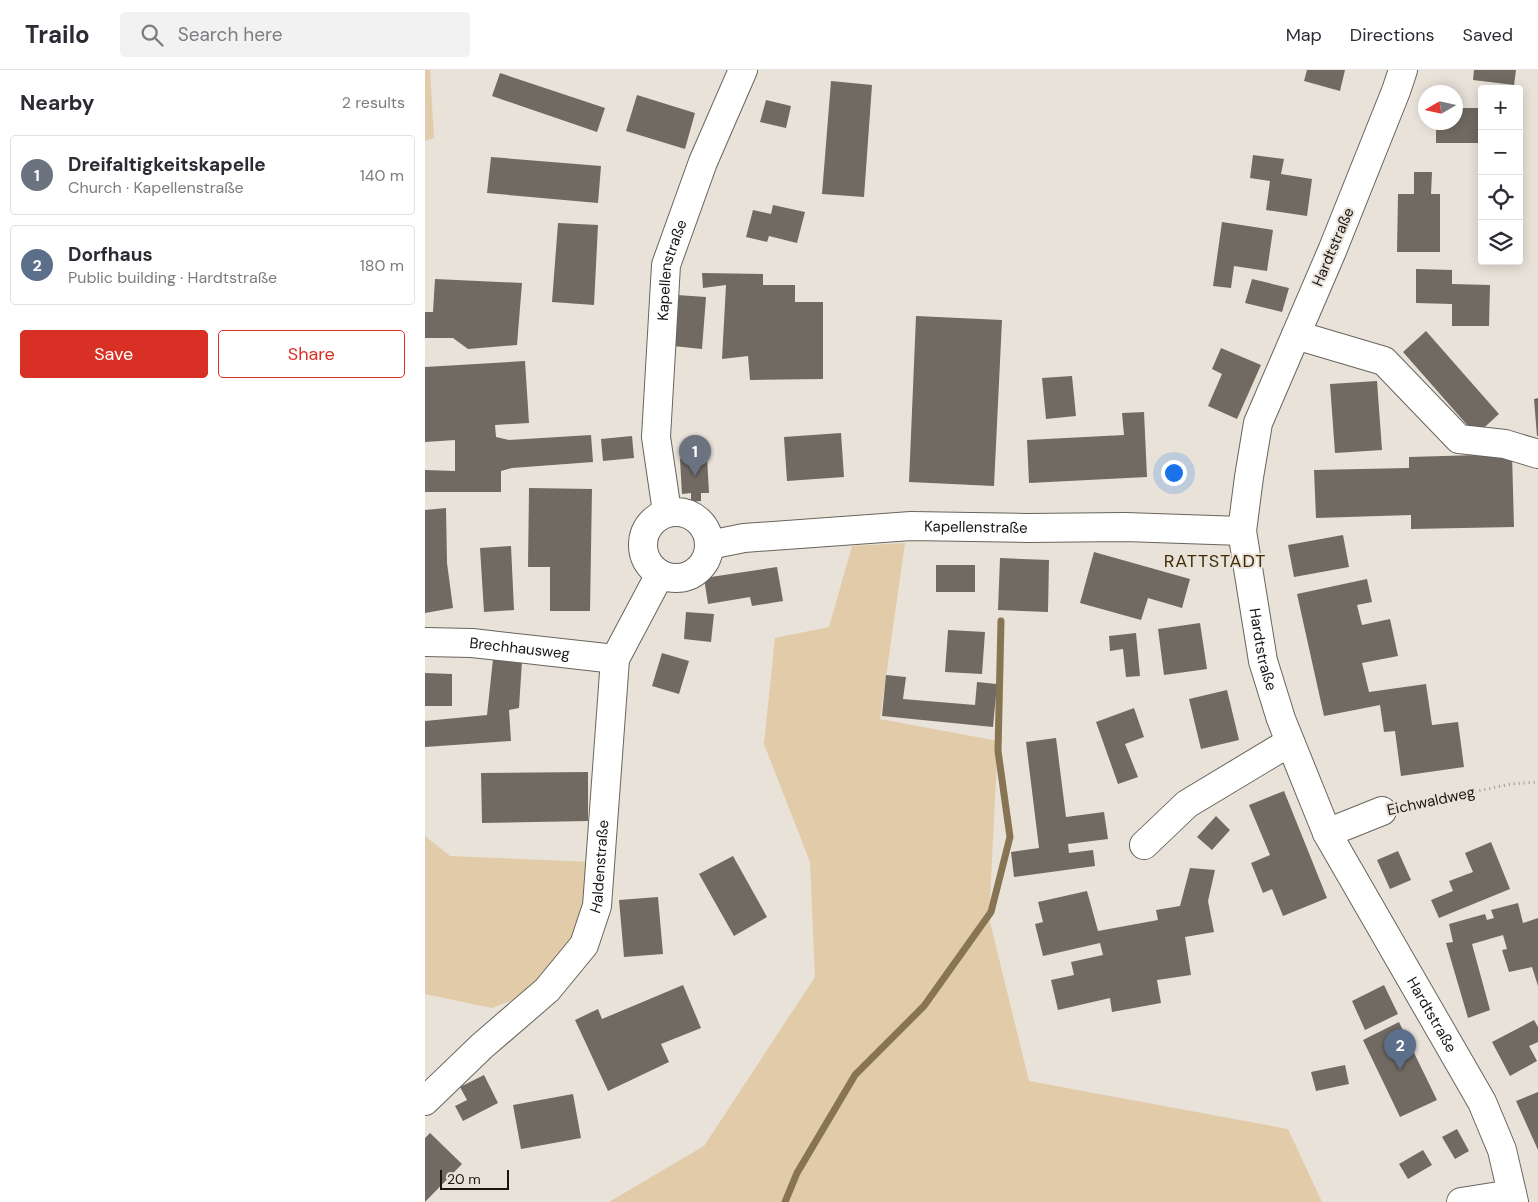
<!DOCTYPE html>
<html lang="en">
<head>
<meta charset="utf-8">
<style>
  :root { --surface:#fff; --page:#f2f2f3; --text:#2b2b33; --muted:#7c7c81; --line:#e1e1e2; --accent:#d93025 }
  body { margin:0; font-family:"DM Sans",sans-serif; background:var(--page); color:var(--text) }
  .controls { position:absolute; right:15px; top:15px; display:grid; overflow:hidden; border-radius:5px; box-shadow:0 2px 12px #0003 }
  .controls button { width:45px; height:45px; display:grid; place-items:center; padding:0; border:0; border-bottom:1px solid var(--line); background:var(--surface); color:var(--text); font:25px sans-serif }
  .compass { position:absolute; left:993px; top:15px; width:45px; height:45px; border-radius:50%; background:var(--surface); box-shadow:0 2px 12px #0003; rotate:261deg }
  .scale { position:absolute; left:15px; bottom:12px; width:69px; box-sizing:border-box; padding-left:5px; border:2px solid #181613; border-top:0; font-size:14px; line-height:18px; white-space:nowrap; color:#181613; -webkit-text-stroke:4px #e8e2d9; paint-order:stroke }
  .you { position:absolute; left:748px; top:402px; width:18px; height:18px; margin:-12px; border:4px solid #fff; border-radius:50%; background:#1a73e8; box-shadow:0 0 0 8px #1a73e833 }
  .badge { display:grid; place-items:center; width:32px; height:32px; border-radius:50%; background:var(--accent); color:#fff; font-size:16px; font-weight:700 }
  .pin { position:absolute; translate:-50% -41px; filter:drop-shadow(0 1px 2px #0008) }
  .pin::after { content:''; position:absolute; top:26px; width:18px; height:15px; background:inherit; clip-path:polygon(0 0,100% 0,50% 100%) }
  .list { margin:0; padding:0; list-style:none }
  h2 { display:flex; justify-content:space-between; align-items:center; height:65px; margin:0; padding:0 20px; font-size:21px }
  h2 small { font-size:16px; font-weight:400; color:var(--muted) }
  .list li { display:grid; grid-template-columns:32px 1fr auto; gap:15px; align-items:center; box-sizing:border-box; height:80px; margin:0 10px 10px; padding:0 10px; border:1px solid var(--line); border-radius:5px }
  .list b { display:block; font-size:19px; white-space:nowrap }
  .list p { margin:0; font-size:16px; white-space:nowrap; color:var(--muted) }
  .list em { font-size:16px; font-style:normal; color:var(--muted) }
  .actions { display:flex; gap:10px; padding:15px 20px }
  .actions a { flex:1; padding:11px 0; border:1px solid var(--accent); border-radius:5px; text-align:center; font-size:18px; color:var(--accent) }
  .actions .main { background:var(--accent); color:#fff }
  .icon { flex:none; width:28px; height:28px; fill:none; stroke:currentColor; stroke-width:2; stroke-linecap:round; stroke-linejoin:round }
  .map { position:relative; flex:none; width:1113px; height:1132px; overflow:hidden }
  header { display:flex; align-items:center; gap:30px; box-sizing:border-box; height:70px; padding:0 25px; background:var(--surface); border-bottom:1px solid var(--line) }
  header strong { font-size:24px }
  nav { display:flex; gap:28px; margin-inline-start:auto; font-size:18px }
  .search { width:350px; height:45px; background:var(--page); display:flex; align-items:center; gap:12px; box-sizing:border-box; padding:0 18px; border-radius:5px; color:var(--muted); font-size:19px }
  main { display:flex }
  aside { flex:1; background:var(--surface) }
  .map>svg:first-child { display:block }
</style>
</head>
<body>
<header>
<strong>Trailo</strong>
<div class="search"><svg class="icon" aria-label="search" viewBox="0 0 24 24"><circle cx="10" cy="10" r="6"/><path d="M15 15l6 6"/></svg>Search here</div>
<nav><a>Map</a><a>Directions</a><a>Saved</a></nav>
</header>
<main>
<aside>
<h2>Nearby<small>2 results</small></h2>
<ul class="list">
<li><span class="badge" style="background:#6b7280">1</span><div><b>Dreifaltigkeitskapelle</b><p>Church · Kapellenstraße</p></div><em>140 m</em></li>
<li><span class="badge" style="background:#5c6f8a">2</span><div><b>Dorfhaus</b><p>Public building · Hardtstraße</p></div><em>180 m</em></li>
</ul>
<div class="actions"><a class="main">Save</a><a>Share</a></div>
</aside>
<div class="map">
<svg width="1113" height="1132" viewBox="0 0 1113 1132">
  <rect width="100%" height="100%" fill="#e8e2d9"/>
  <path fill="#e2cba8" d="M 0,0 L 5,0 L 9,68 L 0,71 Z
    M 480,473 L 455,649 L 573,671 L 564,848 L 604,1011 L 863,1059 L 897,1132 L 184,1132 L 279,1076 L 390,907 L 385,792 L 339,674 L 350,568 L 404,557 L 427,476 Z
    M 0,766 L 25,786 L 168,792 L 157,856 L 106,923 L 67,938 L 0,924 Z"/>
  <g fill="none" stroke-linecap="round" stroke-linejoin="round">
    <path stroke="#877453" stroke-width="7" d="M 360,1132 L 372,1103 L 430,1005 L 499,936 L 566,842 L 585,767 L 573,681 L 576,551"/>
  </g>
  <path fill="#706a62" d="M 882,0 L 920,0 L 915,21 L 879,11 Z
    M 1049,0 L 1091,0 L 1089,15 L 1048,10 Z
    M 75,3 L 180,38 L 172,62 L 67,26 Z
    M 406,11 L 447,15 L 439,127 L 397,124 Z
    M 212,25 L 270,43 L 260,79 L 201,61 Z
    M 341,30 L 366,36 L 361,58 L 335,52 Z
    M 1032,38 L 1057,38 L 1057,73 L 1011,73 L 1011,52 L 1030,52 Z
    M 828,85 L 859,89 L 856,104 L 887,109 L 882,146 L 841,140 L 845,111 L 825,108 Z
    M 66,87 L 176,96 L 173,133 L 62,123 Z
    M 989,102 L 1007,102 L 1006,124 L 1015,124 L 1015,182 L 972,182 L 973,124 L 989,124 Z
    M 348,135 L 380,142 L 372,173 L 344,166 L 342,172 L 321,167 L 328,140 L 346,144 Z
    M 797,152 L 848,160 L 842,201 L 809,196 L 806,218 L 788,216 Z
    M 133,153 L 173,155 L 169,235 L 127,232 Z
    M 991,199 L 1027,200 L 1027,214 L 1065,215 L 1064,256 L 1027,256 L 1027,234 L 991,233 Z
    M 277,203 L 338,204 L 338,215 L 370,215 L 370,232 L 398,232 L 398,309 L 325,310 L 323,286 L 297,289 L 301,215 L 278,218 Z
    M 10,209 L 97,213 L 92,275 L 43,279 L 28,268 L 0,268 L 0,242 L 8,242 Z
    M 827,209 L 864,218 L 857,242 L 820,233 Z
    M 252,225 L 281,227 L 277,279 L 248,276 Z
    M 491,246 L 577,250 L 569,416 L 484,412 Z
    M 1001,261 L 1074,344 L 1051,365 L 978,282 Z
    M 796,278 L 836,295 L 812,349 L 783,336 L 797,304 L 787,299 Z
    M 100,291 L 104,353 L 70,355 L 71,367 L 84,370 L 166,365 L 168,392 L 87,398 L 76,401 L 76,422 L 0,422 L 0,400 L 30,401 L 30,370 L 0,372 L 0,297 Z
    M 647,306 L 651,346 L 621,349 L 617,308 Z
    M 952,311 L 957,380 L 910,383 L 905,314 Z
    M 1113,328 L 1113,366 L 1112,366 L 1109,329 Z
    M 719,342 L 722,407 L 604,413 L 602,370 L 699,365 L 697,343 Z
    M 416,363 L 419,407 L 362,411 L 359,367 Z
    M 207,366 L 209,388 L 178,391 L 176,369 Z
    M 274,380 L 282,387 L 284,423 L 276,423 L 276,431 L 266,432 L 266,423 L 257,424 L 255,389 L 261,381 Z
    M 1087,384 L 1089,457 L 986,459 L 986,445 L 891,448 L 889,400 L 984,398 L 984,387 Z
    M 104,418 L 167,419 L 165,541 L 125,541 L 125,497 L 103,497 Z
    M 21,438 L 22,493 L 28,538 L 0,543 L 0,440 Z
    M 918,465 L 924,497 L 869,507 L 863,475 Z
    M 86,476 L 89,540 L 59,542 L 55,478 Z
    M 669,482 L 765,509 L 757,538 L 723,528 L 716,550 L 655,533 Z
    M 575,488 L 624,490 L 623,542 L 573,540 Z
    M 511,495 L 550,495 L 550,522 L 511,522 Z
    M 352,497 L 358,531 L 327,536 L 325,527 L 283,534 L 279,508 Z
    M 942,509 L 947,532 L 932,535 L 937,555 L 965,549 L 973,586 L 937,593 L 944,622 L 1001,614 L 1007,655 L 1033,652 L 1039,697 L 976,706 L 970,661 L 959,662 L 955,635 L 899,646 L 872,524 Z
    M 261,542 L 289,544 L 286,572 L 259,569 Z
    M 775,553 L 782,599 L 739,605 L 733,559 Z
    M 523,560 L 560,562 L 557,604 L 520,602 Z
    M 711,563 L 715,606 L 701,607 L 698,579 L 685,581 L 684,566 Z
    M 237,583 L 264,591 L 254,624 L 227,616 Z
    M 68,589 L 97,591 L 94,638 L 84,640 L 86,671 L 0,677 L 0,651 L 62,645 Z
    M 0,603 L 27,604 L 27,636 L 0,636 Z
    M 461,605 L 481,607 L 478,629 L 550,635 L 552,612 L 572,614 L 568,657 L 457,646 Z
    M 802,620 L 814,670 L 776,679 L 764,629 Z
    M 709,638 L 719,667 L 700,674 L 713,707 L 693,714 L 671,652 Z
    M 631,668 L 641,747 L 679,742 L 683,769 L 643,774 L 644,783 L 668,780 L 670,796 L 589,807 L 586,782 L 614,778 L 601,672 Z
    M 163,702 L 163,751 L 57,753 L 56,703 Z
    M 859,721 L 902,828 L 858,846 L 847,819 L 838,823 L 826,793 L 845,785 L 824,735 Z
    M 791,746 L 805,760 L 787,780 L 772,767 Z
    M 1066,772 L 1085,819 L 1014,848 L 1006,830 L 1028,821 L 1024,811 L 1048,802 L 1040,783 Z
    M 973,781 L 986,810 L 965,819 L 952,790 Z
    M 308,786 L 342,847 L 309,866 L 274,804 Z
    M 765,798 L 790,800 L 783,831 L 789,862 L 760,867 L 766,905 L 732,910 L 736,933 L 687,942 L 685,928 L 633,940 L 626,910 L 649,905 L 646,892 L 678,885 L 675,873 L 618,886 L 610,854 L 618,852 L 613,832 L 662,821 L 673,861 L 733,850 L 731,840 L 755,836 Z
    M 233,827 L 238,884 L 199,887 L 194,830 Z
    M 1093,833 L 1098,853 L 1113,848 L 1113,916 L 1107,897 L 1084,902 L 1077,880 L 1082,879 L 1078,865 L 1047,874 L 1065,940 L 1043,948 L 1021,873 L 1028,872 L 1024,854 L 1060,844 L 1062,850 L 1069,848 L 1066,840 Z
    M 258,915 L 276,958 L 236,974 L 244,992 L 183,1021 L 150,950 L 173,939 L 177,949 Z
    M 959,915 L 973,944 L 940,960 L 927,931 Z
    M 1109,950 L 1113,957 L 1113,972 L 1104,976 L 1112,991 L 1085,1006 L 1067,972 Z
    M 974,952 L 1012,1030 L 975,1047 L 938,970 Z
    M 920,995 L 924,1014 L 891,1021 L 886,1002 Z
    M 59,1005 L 73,1033 L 38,1051 L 30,1036 L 42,1030 L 35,1017 Z
    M 1113,1022 L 1113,1080 L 1091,1031 Z
    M 148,1024 L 156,1068 L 96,1079 L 88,1035 Z
    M 1032,1059 L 1044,1081 L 1030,1089 L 1017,1067 Z
    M 5,1063 L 37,1094 L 0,1132 L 0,1068 Z
    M 998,1080 L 1007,1095 L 983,1109 L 974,1094 Z"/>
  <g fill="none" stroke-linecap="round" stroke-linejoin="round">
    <g stroke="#69645c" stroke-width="30">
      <g id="minor">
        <path id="s1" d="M 978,0 L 971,21 L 907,181 L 833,353 L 824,407 L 817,461 L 838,591 L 856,649 L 902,763 L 1057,1032 L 1077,1080 L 1089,1132"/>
        <path d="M 871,265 L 959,291 L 1034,369 L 1080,374 L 1113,384"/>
        <path id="s2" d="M 242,442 L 231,367 L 241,195 L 278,92 L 318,0"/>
        <circle cx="251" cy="475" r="33"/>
        <path id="s3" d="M 284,475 L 319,468 L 486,456 L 603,458 L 700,457 L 817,461"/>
        <path id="s4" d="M 0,572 L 47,573 L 190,589"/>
        <path d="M 902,763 L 957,741"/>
        <path d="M 719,775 L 762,734 L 865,672"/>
        <path id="s5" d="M 0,1031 L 57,976 L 122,920 L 159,875 L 172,836 L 190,589 L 235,504"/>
        <path d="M 1036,1132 L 1087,1124"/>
      </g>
    </g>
    <path stroke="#9e9992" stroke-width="3" stroke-dasharray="1 4" stroke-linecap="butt" d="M 981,736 L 1086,714 L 1113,712"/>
    <use href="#minor" stroke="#fff" stroke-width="28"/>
  </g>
  <g text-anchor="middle" stroke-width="4" stroke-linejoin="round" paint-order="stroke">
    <g font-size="15" fill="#181613" stroke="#e8e2d9">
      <text transform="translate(908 177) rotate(-67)" y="5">Hardtstraße</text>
      <text dy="5" stroke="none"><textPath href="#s2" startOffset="244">Kapellenstraße</textPath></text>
      <text dy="5" stroke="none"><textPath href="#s3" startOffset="268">Kapellenstraße</textPath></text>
      <text dy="5" stroke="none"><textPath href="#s4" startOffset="95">Brechhausweg</textPath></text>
      <text dy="5" stroke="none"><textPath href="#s1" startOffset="611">Hardtstraße</textPath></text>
      <text transform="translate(1006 731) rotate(-12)" y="5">Eichwaldweg</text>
      <text dy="5" stroke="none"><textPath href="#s5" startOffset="304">Haldenstraße</textPath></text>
      <text dy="5" stroke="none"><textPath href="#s1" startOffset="1016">Hardtstraße</textPath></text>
    </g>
    <g font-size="18" letter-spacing="1" fill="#412c05" stroke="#e8e2d9">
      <text x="790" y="497">RATTSTADT</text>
    </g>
  </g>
</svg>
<div class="controls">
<button>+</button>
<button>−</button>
<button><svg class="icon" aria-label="locate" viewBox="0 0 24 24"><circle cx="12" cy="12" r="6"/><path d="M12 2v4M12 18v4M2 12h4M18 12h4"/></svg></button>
<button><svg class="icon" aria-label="layers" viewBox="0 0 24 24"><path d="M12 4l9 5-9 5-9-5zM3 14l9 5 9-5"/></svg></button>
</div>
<svg class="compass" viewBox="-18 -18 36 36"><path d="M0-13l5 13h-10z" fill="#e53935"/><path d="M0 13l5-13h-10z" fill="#7c7c81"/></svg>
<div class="scale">20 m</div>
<div class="you"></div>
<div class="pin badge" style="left:270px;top:406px;background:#6b7280">1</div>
<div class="pin badge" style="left:975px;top:1000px;background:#5c6f8a">2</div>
</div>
</main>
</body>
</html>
